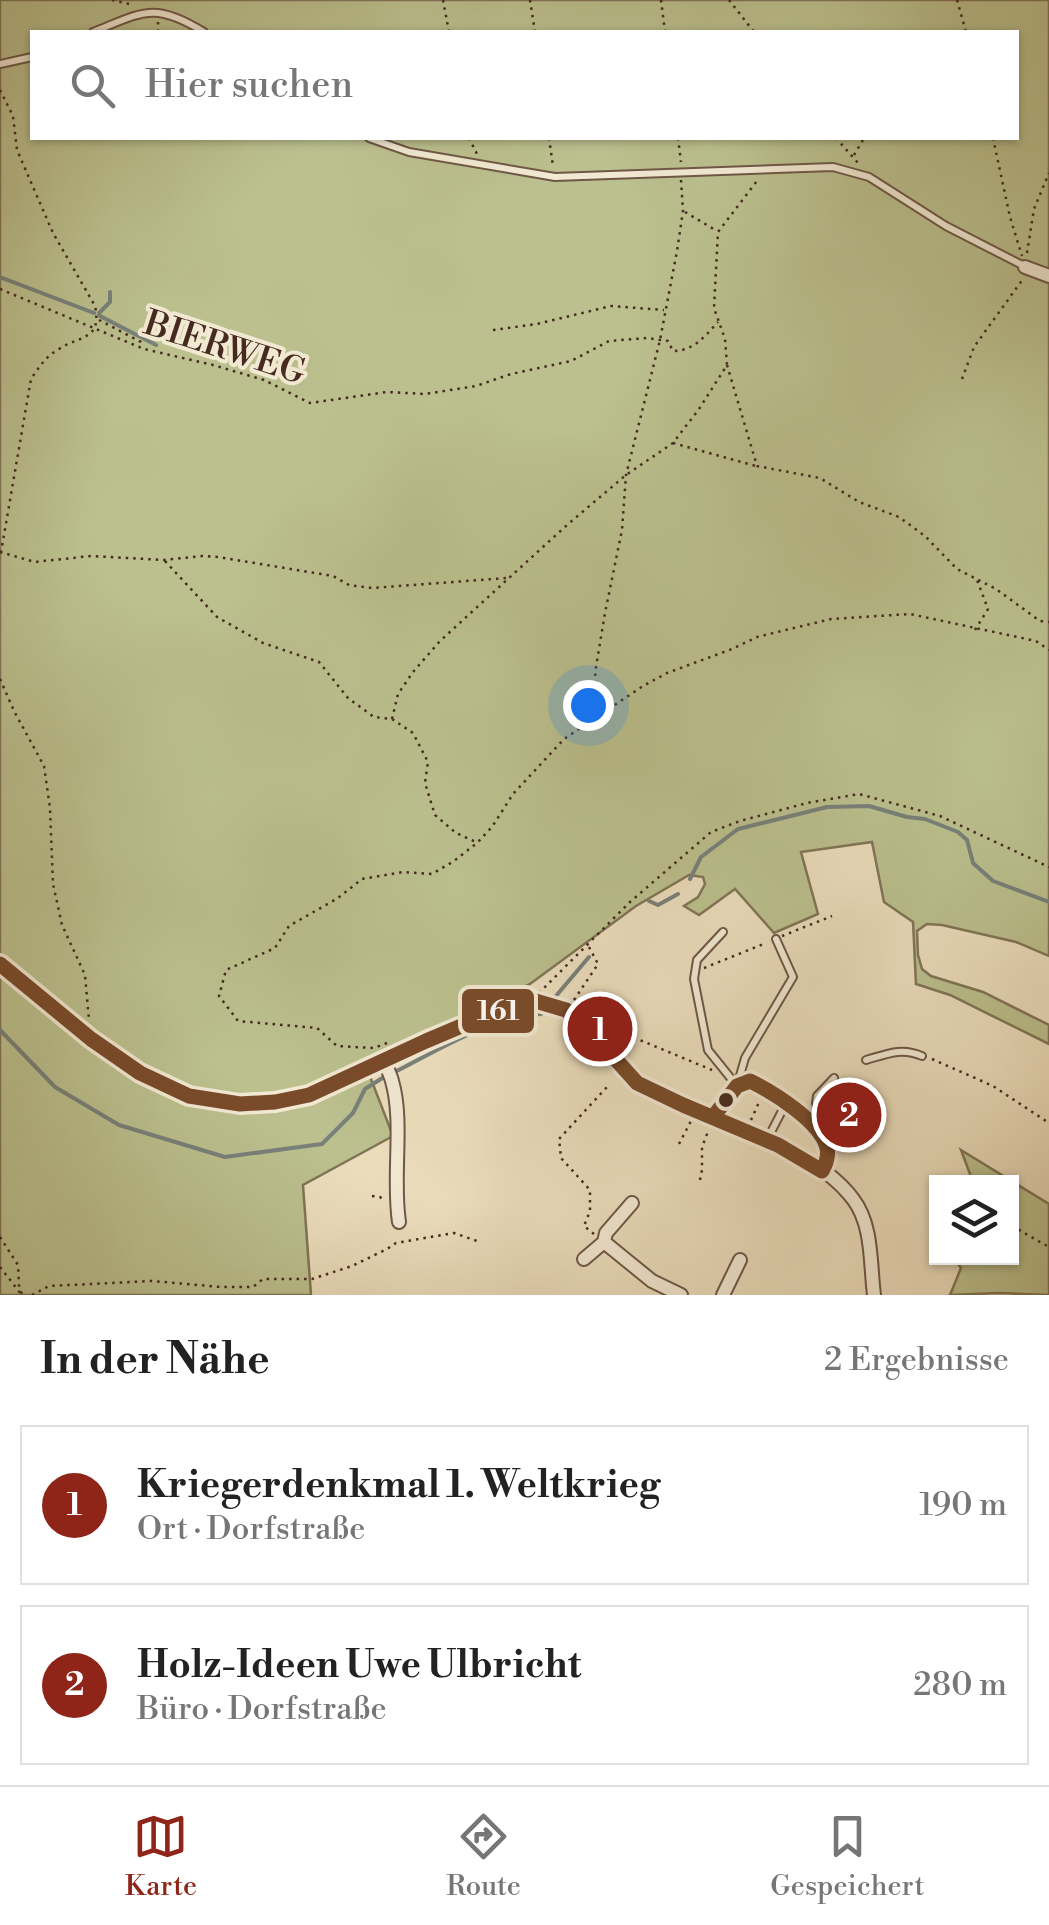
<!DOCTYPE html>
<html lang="de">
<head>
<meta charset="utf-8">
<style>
  :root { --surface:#fff; --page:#f6f6f6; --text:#222; --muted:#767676; --line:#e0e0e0; --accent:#8f2418 }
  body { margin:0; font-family:"Libre Bodoni",serif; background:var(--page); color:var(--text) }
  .controls { position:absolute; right:30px; bottom:30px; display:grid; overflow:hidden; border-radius:0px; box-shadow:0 2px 8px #0004 }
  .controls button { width:90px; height:90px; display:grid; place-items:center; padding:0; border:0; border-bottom:2px solid var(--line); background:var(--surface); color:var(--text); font:50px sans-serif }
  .you { position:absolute; left:588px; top:705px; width:35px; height:35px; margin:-25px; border:8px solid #fff; border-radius:50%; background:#1a73e8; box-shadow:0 0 0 15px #1a73e833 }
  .badge { display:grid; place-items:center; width:65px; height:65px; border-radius:50%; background:var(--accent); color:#fff; font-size:32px; font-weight:700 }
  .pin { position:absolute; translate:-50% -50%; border:5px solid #fff; box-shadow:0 2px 10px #0006 }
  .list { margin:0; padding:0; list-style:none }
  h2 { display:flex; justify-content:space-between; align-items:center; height:130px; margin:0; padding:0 40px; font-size:42px }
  h2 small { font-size:32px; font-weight:400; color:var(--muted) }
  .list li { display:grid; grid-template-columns:65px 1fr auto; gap:30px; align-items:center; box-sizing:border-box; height:160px; margin:0 20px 20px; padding:0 20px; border:2px solid var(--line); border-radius:0px }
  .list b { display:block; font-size:38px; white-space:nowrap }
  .list p { margin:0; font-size:32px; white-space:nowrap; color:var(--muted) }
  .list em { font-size:32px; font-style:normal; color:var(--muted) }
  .icon { flex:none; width:55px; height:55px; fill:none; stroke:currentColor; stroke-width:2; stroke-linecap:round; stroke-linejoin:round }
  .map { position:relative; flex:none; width:1049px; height:1295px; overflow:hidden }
  .search { position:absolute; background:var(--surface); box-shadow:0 2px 8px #0004; left:30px; right:30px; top:30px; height:110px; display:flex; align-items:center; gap:25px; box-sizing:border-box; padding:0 35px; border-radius:0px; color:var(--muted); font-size:38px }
  .sheet { height:490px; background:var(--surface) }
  nav { display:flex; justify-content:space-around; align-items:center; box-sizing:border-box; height:140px; border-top:2px solid var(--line); background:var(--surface); font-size:28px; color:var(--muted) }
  nav a { display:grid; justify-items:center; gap:5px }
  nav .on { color:var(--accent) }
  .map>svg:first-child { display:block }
</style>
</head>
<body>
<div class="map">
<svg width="1049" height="1295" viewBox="0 0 1049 1295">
  <rect width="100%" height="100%" fill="#ebddbc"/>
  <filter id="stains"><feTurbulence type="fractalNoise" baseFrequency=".002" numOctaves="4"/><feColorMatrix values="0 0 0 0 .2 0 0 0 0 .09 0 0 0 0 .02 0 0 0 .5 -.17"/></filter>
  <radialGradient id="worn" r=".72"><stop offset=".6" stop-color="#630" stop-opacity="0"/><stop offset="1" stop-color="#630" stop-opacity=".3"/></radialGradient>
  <path fill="#bbc08e" stroke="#807557" stroke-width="2.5" fill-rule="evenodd" d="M 0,0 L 1049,0 L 1049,956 L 1016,942 L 942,925 L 927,924 L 917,931 L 918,955 L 922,969 L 931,976 L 983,992 L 1049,1025 L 1049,1044 L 950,995 L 916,984 L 913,922 L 884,902 L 872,842 L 801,852 L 818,914 L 774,933 L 735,889 L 699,915 L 684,906 L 698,897 L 705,884 L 703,877 L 689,875 L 636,906 L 530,984 L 364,1061 L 393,1136 L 303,1185 L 311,1295 L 0,1295 ZM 32,32 L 1016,32 L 1016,138 L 32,138 Z
    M 961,1150 L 1049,1204 L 1049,1295 L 998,1293 L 950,1295 L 961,1268 L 954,1258 L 1012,1258 L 1012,1182 L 973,1182 Z"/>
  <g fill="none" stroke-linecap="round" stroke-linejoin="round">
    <path stroke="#78817b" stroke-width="4" d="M 0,277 L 94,313
      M 110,292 L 110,302 L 99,313 L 100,316 L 156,345
      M 690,879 L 701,857 L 738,829 L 827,807 L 869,806 L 907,817 L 925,819 L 958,832 L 967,840 L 973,863 L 993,881 L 1049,902
      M 649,901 L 658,905 L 678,894
      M 550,1003 L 589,957
      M 0,1030 L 55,1087 L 119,1125 L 225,1157 L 322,1144 L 353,1113 L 365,1089 L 384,1077
      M 393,1073 C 437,1051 492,1016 541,1014 L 544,1010"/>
    <g stroke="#6f5747" stroke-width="10">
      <path id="service" d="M 93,32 C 143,12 154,1 204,32
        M 0,64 L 32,57
        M 369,138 L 409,152 L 555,177 L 833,167 L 869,177 L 946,226 L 1024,266
        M 723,932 L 697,960 L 694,979 L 708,1050 L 737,1086 L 745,1058 L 793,977 L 776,939
        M 866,1060 C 887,1054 901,1047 922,1056
        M 768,1138 L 785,1105
        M 828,1138 L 816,1103 L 817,1096 L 834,1078"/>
    </g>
    <g stroke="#6f5747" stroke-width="16">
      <path id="minor" d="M 1025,267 L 1049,276
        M 0,964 L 91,1039 L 140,1073 L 189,1096 L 240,1104 L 275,1102 L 309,1095 L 383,1059 L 511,1005 C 584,989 593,1051 639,1084 C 651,1093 667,1097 681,1103 C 735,1126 817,1151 853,1199 C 873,1225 870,1264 874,1295
        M 383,1059 C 386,1066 390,1073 392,1081 C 404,1122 392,1177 399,1222
        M 713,1117 L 737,1086 L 750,1081 C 770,1089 823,1127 827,1148 C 829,1157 827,1164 822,1171
        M 604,1242 L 652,1281 L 681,1295
        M 584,1259 L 604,1242 L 606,1233 L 632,1203
        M 723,1295 L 740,1260"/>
    </g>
    <path stroke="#462a20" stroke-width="2.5" stroke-dasharray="2.5 5" stroke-linecap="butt" d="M 112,0 L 133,5
      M 443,0 L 449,32
      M 530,0 L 535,32
      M 661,0 L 665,32
      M 729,0 L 754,32
      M 957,0 L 966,32
      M 158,32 L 158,21
      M 0,90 L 13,116 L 17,150 L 53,233 L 95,306 C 102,340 81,335 59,349 C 46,356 39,367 31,379 L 0,558
      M 469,138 L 477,154
      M 549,138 L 553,166
      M 678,138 L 681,162
      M 836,138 L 859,164
      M 993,138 L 1010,217 L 1022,256
      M 854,155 L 864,138
      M 685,212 L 717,231
      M 1027,253 L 1034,209 L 1049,173
      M 0,289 L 144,349 L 213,365 L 264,380 L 310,403 L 387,392 L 425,394 L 476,386 L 511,374 L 571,361 L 609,341 L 647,338 L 668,341 L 673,351 C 694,351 705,336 718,322
      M 99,320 L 141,342 L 143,346
      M 493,330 L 537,324 L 611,306 L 664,310
      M 727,365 L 757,466 L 820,478 L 859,502 L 899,517 L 925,536 L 957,569 L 996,589 L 1040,621 L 1049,622
      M 962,379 L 974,347 L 1023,279
      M 673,443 L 756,466
      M 0,552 L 35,562 L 91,556 L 164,560 L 202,556 L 218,557 L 333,576 L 349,585 L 372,588 L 507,578
      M 165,561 L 217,617 L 263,643 L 319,662 L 348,698 L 374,717 L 392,719 L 413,733 L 428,762 L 425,783 L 435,815 L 456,833 L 476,842
      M 975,630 L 988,609 L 977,580
      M 0,679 L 14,711 L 44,766 L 50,808 L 53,884 L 62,925 L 85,975 L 89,1020
      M 601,713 L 595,673 L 605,613 L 622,530 L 626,475 L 660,340 L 677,251 L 683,211 L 681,180
      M 392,719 L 398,694 L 413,672 L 440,641 L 567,525 L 626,475 L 673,443 L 699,409 L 727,365 L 725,339 L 714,308 L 718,232 L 757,181
      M 782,936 L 832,916
      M 704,968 L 766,943
      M 539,993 L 630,902 L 711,832 L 740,821 L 807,803 L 859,794 L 940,816 L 1049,867
      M 574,1000 L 598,964 L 589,947
      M 599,1023 L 712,1070
      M 387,1043 L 374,1048 L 337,1046 L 317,1028 L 238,1021 L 219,996 L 226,970 L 275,948 L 289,926 L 338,898 L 362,879 L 403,872 L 432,874 L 454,861 L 477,843 L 492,827 L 513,794 L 564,739 L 643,686 L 667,673 L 732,649 L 757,637 L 831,619 L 910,614 L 1036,641 L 1049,650
      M 932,1059 L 993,1086 L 1049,1123
      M 751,1120 L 760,1100
      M 679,1144 L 692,1119
      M 700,1180 L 702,1170 L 702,1147 L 709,1129
      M 372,1196 L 380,1197 L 384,1201
      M 1012,1226 L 1049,1247
      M 594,1234 L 584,1226 L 590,1211 L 590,1190 L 561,1158 L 559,1139 L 607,1087
      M 0,1237 L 18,1265 L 19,1285 L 22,1295
      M 0,1267 L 21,1294
      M 32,1295 L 49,1286 L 152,1281 L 221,1287 L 253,1287 L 263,1279 L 312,1279 L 352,1266 L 387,1249 L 396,1243 L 454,1233 L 477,1241"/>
    <use href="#service" stroke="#f2e9d3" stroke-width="6"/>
    <use href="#minor" stroke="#f2e9d3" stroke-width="12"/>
    <g stroke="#f2e9d3" stroke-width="22">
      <path id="bus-1" d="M 0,964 L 91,1039 L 140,1073 L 189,1096 L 240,1104 L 275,1102 L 309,1095 L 426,1041 L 511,1005 L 532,1000 L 566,1010 L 584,1024 L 637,1083 L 683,1105 L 778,1145 L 822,1171 C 826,1164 829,1157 827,1148 C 821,1122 773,1092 750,1081 L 737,1086 L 713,1117"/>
    </g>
    <use href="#bus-1" stroke="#7a4b2a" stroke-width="15"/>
  </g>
  <circle fill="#462a20" stroke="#f2e9d3" stroke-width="4" cx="726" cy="1100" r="9"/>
  <g text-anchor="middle" stroke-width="8" stroke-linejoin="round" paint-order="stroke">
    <g font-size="35" fill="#462a20" stroke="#f2e9d3">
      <text transform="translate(225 347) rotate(18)" y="12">BIERWEG</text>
    </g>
  </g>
  <rect stroke="#f2e9d3" stroke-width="4" x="460" y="987" width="76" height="48" rx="10" fill="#7a4b2a"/>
  <g font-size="28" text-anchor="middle" font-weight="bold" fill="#fff">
    <text x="498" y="1020">161</text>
  </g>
  <rect width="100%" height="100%" filter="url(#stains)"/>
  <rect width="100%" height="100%" fill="url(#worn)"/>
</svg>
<div class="controls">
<button><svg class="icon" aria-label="layers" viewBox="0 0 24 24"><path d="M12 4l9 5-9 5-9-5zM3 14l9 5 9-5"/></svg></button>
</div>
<div class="you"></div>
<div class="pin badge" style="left:600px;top:1029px">1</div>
<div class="pin badge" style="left:849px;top:1115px">2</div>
<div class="search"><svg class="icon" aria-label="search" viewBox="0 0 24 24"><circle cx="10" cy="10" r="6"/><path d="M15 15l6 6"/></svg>Hier suchen</div>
</div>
<section class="sheet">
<h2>In der Nähe<small>2 Ergebnisse</small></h2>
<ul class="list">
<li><span class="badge">1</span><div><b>Kriegerdenkmal 1. Weltkrieg</b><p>Ort · Dorfstraße</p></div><em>190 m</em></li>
<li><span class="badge">2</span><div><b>Holz-Ideen Uwe Ulbricht</b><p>Büro · Dorfstraße</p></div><em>280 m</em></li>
</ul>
</section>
<nav>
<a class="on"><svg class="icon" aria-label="map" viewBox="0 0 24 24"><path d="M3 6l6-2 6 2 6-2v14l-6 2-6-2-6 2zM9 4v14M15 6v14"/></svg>Karte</a>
<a><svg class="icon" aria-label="directions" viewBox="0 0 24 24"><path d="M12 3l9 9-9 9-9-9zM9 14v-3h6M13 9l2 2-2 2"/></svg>Route</a>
<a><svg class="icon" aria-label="saved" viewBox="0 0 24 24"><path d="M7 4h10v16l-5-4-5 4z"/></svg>Gespeichert</a>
</nav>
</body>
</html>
